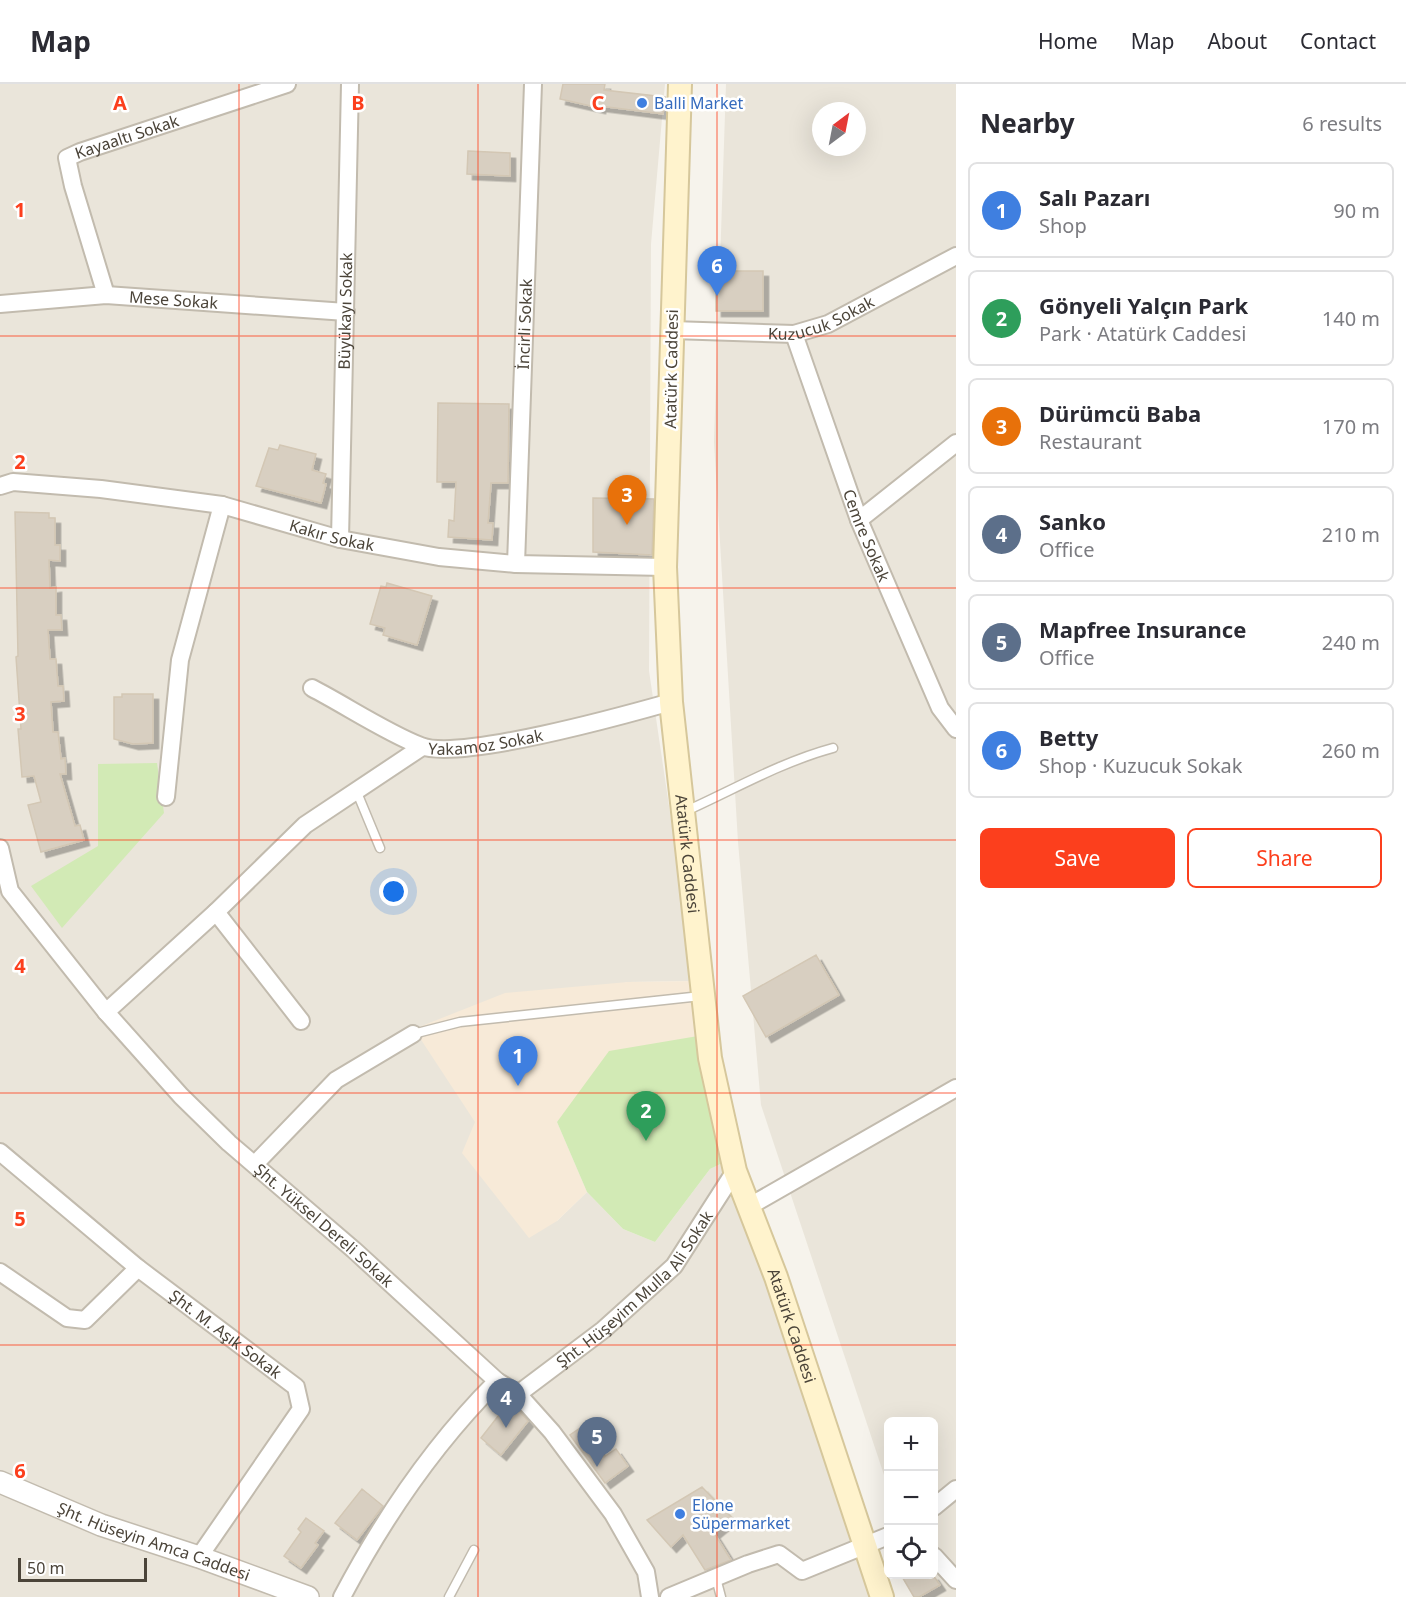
<!DOCTYPE html>
<html lang="en">
<head>
<meta charset="utf-8">
<style>
  :root { --surface:#fff; --page:#f2f2f3; --text:#2b2b33; --muted:#7c7c81; --line:#e1e1e2; --accent:#fc3f1d }
  body { margin:0; font-family:"Noto Sans",sans-serif; background:var(--page); color:var(--text) }
  .controls { position:absolute; right:18px; bottom:18px; display:grid; overflow:hidden; border-radius:9px; box-shadow:0 6px 24px #0002 }
  .controls button { width:54px; height:54px; display:grid; place-items:center; padding:0; border:0; border-bottom:2px solid var(--line); background:var(--surface); color:var(--text); font:30px sans-serif }
  .compass { position:absolute; left:812px; top:18px; width:54px; height:54px; border-radius:50%; background:var(--surface); box-shadow:0 6px 24px #0002; rotate:32deg }
  .scale { position:absolute; left:18px; bottom:15px; width:129px; box-sizing:border-box; padding-left:6px; border:3px solid #4b4439; border-top:0; font-size:16px; line-height:21px; white-space:nowrap; color:#4b4439; -webkit-text-stroke:4px #fff; paint-order:stroke }
  .you { position:absolute; left:394px; top:808px; width:21px; height:21px; margin:-15px; border:4px solid #fff; border-radius:50%; background:#1a73e8; box-shadow:0 0 0 9px #1a73e833 }
  .badge { display:grid; place-items:center; width:39px; height:39px; border-radius:50%; background:var(--accent); color:#fff; font-size:20px; font-weight:700 }
  .pin { position:absolute; translate:-50% -50px; filter:drop-shadow(0 2px 3px #0008) }
  .pin::after { content:''; position:absolute; top:32px; width:21px; height:18px; background:inherit; clip-path:polygon(0 0,100% 0,50% 100%) }
  .list { margin:0; padding:0; list-style:none }
  h2 { display:flex; justify-content:space-between; align-items:center; height:78px; margin:0; padding:0 24px; font-size:26px }
  h2 small { font-size:20px; font-weight:400; color:var(--muted) }
  .list li { display:grid; grid-template-columns:39px 1fr auto; gap:18px; align-items:center; box-sizing:border-box; height:96px; margin:0 12px 12px; padding:0 12px; border:2px solid var(--line); border-radius:9px }
  .list b { display:block; font-size:22px; white-space:nowrap }
  .list p { margin:0; font-size:20px; white-space:nowrap; color:var(--muted) }
  .list em { font-size:20px; font-style:normal; color:var(--muted) }
  .actions { display:flex; gap:12px; padding:18px 24px }
  .actions a { flex:1; padding:14px 0; border:2px solid var(--accent); border-radius:9px; text-align:center; font-size:21px; color:var(--accent) }
  .actions .main { background:var(--accent); color:#fff }
  .icon { flex:none; width:33px; height:33px; fill:none; stroke:currentColor; stroke-width:2; stroke-linecap:round; stroke-linejoin:round }
  .map { position:relative; flex:none; width:956px; height:1513px; overflow:hidden }
  header { display:flex; align-items:center; gap:36px; box-sizing:border-box; height:84px; padding:0 30px; background:var(--surface); border-bottom:2px solid var(--line) }
  header strong { font-size:28px }
  nav { display:flex; gap:33px; margin-inline-start:auto; font-size:21px }
  main { display:flex }
  aside { flex:1; background:var(--surface) }
  .map>svg:first-child { display:block }
</style>
</head>
<body>
<header>
<strong>Map</strong>
<nav><a>Home</a><a>Map</a><a>About</a><a>Contact</a></nav>
</header>
<main>
<div class="map">
<svg width="956" height="1513" viewBox="0 0 956 1513">
  <defs>
    <filter id="shadow"><feDropShadow dx="5.5" dy="5.5" stdDeviation="0" flood-color="#0004"/></filter>
  </defs>
  <rect width="100%" height="100%" fill="#f6f3ec"/>
  <path fill="#eae5da" fill-rule="evenodd" d="M 0,0 L 665,0 L 651,160 L 649,587 L 695,897 L 628,898 L 415,945 L 476,1038 L 557,1137 L 587,1108 L 623,1145 L 655,1158 L 710,1085 L 731,1075 L 883,1513 L 0,1513 Z
    M 726,0 L 956,0 L 956,1513 L 922,1513 L 915,1491 L 934,1490 L 934,1338 L 888,1338 L 888,1403 L 761,1021 L 738,758 L 714,358 ZM 821,27 L 857,27 L 857,63 L 821,63 Z"/>
  <path fill="#f7ead8" d="M 695,897 L 698,952 L 557,1038 L 587,1108 L 557,1137 L 529,1154 L 462,1069 L 475,1038 L 414,945 L 505,909 L 628,898 Z"/>
  <path fill="#d2eab5" d="M 157,679 L 164,729 L 62,844 L 31,802 L 98,762 L 98,680 Z
    M 698,952 L 731,1075 L 710,1085 L 655,1158 L 623,1145 L 587,1108 L 557,1038 L 609,967 Z"/>
  <path fill="#d8cfc1" stroke="#d3c7b4" stroke-width="1.5" filter="url(#shadow)" d="M 563,0 L 605,0 L 604,6 L 665,13 L 663,30 L 600,22 L 600,24 L 560,15 Z
    M 468,67 L 510,69 L 510,92 L 467,90 Z
    M 716,187 L 763,187 L 763,227 L 716,227 Z
    M 438,319 L 509,320 L 508,399 L 491,399 L 488,439 L 493,439 L 492,456 L 448,453 L 449,436 L 454,437 L 456,398 L 437,398 Z
    M 280,361 L 316,370 L 312,386 L 326,390 L 323,399 L 326,400 L 321,419 L 256,402 L 269,364 L 278,366 Z
    M 593,414 L 654,415 L 652,471 L 593,468 Z
    M 15,428 L 49,429 L 49,434 L 55,434 L 55,461 L 60,461 L 60,477 L 49,476 L 50,504 L 56,503 L 56,531 L 61,531 L 62,546 L 48,546 L 50,575 L 56,575 L 58,602 L 63,602 L 64,617 L 51,618 L 53,648 L 58,648 L 61,675 L 65,674 L 66,690 L 60,690 L 75,742 L 80,741 L 84,756 L 41,768 L 28,721 L 41,718 L 34,692 L 22,693 L 18,645 L 21,645 L 16,573 L 18,572 Z
    M 387,499 L 432,512 L 417,561 L 383,551 L 385,544 L 370,540 L 381,502 L 386,503 Z
    M 122,610 L 153,610 L 153,659 L 133,660 L 114,655 L 114,613 L 122,613 Z
    M 816,871 L 839,911 L 766,953 L 743,912 Z
    M 510,1317 L 528,1337 L 501,1371 L 481,1354 Z
    M 583,1342 L 604,1373 L 616,1365 L 628,1382 L 605,1399 L 570,1351 Z
    M 702,1403 L 732,1434 L 714,1449 L 731,1476 L 705,1486 L 683,1451 L 671,1463 L 647,1436 Z
    M 362,1405 L 383,1422 L 357,1456 L 335,1439 Z
    M 306,1434 L 324,1447 L 315,1459 L 318,1461 L 301,1484 L 284,1472 L 301,1448 L 298,1445 Z
    M 901,1491 L 933,1491 L 940,1501 L 919,1513 L 914,1513 Z"/>
  <g fill="none" stroke-linecap="round" stroke-linejoin="round">
    <g stroke="#c2bbae" stroke-width="11">
      <path id="service" d="M 356,706 L 380,764
        M 686,727 C 735,705 781,678 833,664
        M 413,950 L 460,938 L 701,912
        M 716,1494 L 721,1513
        M 449,1513 L 474,1466"/>
    </g>
    <g stroke="#c2bbae" stroke-width="20">
      <g id="minor">
        <path id="s1" d="M 106,211 L 73,102 L 67,74 L 80,68 L 287,0"/>
        <path id="s2" d="M 0,220 L 106,211 L 346,228"/>
        <path id="s3" d="M 672,246 L 794,250 L 828,240 L 956,172"/>
        <path id="s4" d="M 794,250 L 859,436 L 940,624 L 956,645"/>
        <path id="s5" d="M 0,402 L 13,398 L 101,405 L 222,421 L 340,455 L 439,473 L 516,480 L 665,483"/>
        <path d="M 859,436 L 956,359"/>
        <path id="s6" d="M 340,455 L 350,0"/>
        <path id="s7" d="M 516,480 L 533,0"/>
        <path id="s8" d="M 312,604 C 345,621 387,649 421,662 C 460,677 625,631 671,618"/>
        <path d="M 166,713 L 180,576 L 222,421"/>
        <path id="s9" d="M 0,764 L 10,807 L 106,928 L 181,1012 L 229,1059 L 354,1166 L 497,1297 L 518,1310 L 552,1348 L 613,1430 L 646,1488 L 650,1513"/>
        <path d="M 216,828 L 301,937"/>
        <path d="M 106,928 L 216,828 L 305,741 L 422,663"/>
        <path id="s10" d="M 0,1068 L 138,1184 L 296,1303 L 301,1325 L 199,1473"/>
        <path d="M 256,1079 L 336,996 L 413,950"/>
        <path d="M 748,1123 L 956,1004"/>
        <path d="M 0,1188 L 67,1234 L 85,1236 L 138,1184"/>
        <path id="s11" d="M 518,1310 L 603,1246 L 674,1182 L 735,1087"/>
        <path d="M 934,1423 L 956,1405"/>
        <path d="M 934,1472 L 956,1496"/>
        <path d="M 342,1513 C 383,1435 434,1360 497,1297"/>
        <path d="M 669,1513 L 748,1480 L 779,1470 L 802,1487 L 888,1452"/>
      </g>
    </g>
    <g stroke="#c2bbae" stroke-width="24">
      <g id="tertiary">
        <path id="s12" d="M 0,1398 L 101,1441 L 199,1473 L 308,1513"/>
      </g>
    </g>
    <g stroke="#d6c79b" stroke-width="26">
      <g id="secondary">
        <path id="s13" d="M 680,0 L 665,483 L 671,618 L 710,974 L 735,1087 L 776,1193 L 882,1513"/>
      </g>
    </g>
    <use href="#service" stroke="#fff" stroke-width="8"/>
    <use href="#minor" stroke="#fff" stroke-width="16"/>
    <use href="#tertiary" stroke="#fff" stroke-width="21"/>
    <use href="#secondary" stroke="#fff3cd" stroke-width="22"/>
  </g>
  <path fill="none" stroke="#fc3f1d" stroke-width="1.5" stroke-opacity="0.55" d="M 239,0 L 239,1513M 478,0 L 478,1513M 717,0 L 717,1513M 0,252 L 956,252M 0,504 L 956,504M 0,756 L 956,756M 0,1009 L 956,1009M 0,1261 L 956,1261"/>
  <g fill="#3f7fe0" stroke="#fff" stroke-width="2">
    <circle cx="642" cy="19" r="6"/>
    <circle cx="680" cy="1430" r="6"/>
  </g>
  <g text-anchor="middle" stroke-width="5" stroke-linejoin="round" paint-order="stroke">
    <g font-size="16" fill="#366cbe" stroke="#fff" text-anchor="start">
      <text x="654" y="25">Balli Market</text>
      <text x="692" y="1427">Elone<tspan x="692" dy="18">Süpermarket</tspan></text>
    </g>
    <g font-size="16" fill="#4b4439" stroke="#fff">
      <text dy="6" stroke="none"><textPath href="#s1" startOffset="206">Kayaaltı Sokak</textPath></text>
      <text dy="6" stroke="none"><textPath href="#s2" startOffset="174">Mese Sokak</textPath></text>
      <text dy="6" stroke="none"><textPath href="#s6" startOffset="228">Büyükayı Sokak</textPath></text>
      <text dy="6" stroke="none"><textPath href="#s3" startOffset="152">Kuzucuk Sokak</textPath></text>
      <text dy="6" stroke="none"><textPath href="#s7" startOffset="240">İncirli Sokak</textPath></text>
      <text transform="translate(671 285) rotate(-89)" y="6">Atatürk Caddesi</text>
      <text dy="6" stroke="none"><textPath href="#s5" startOffset="338">Kakır Sokak</textPath></text>
      <text dy="6" stroke="none"><textPath href="#s4" startOffset="214">Cemre Sokak</textPath></text>
      <text dy="6" stroke="none"><textPath href="#s8" startOffset="189">Yakamoz Sokak</textPath></text>
      <text dy="6" stroke="none"><textPath href="#s13" startOffset="771">Atatürk Caddesi</textPath></text>
      <text dy="6" stroke="none"><textPath href="#s9" startOffset="504">Şht. Yüksel Dereli Sokak</textPath></text>
      <text dy="6" stroke="none"><textPath href="#s11" startOffset="158">Şht. Hüşeyim Mulla Ali Sokak</textPath></text>
      <text dy="6" stroke="none"><textPath href="#s13" startOffset="1257">Atatürk Caddesi</textPath></text>
      <text dy="6" stroke="none"><textPath href="#s10" startOffset="290">Şht. M. Aşık Sokak</textPath></text>
      <text dy="6" stroke="none"><textPath href="#s12" startOffset="165">Şht. Hüseyin Amca Caddesi</textPath></text>
    </g>
  </g>
  <g font-size="20" text-anchor="middle" font-weight="bold" fill="#fc3f1d" stroke="#fff" stroke-width="5" stroke-linejoin="round" paint-order="stroke">
    <text x="120" y="26">A</text>
    <text x="358" y="26">B</text>
    <text x="598" y="26">C</text>
    <text x="20" y="133">1</text>
    <text x="20" y="385">2</text>
    <text x="20" y="637">3</text>
    <text x="20" y="889">4</text>
    <text x="20" y="1142">5</text>
    <text x="20" y="1394">6</text>
  </g>
</svg>
<div class="controls">
<button>+</button>
<button>−</button>
<button><svg class="icon" aria-label="locate" viewBox="0 0 24 24"><circle cx="12" cy="12" r="6"/><path d="M12 2v4M12 18v4M2 12h4M18 12h4"/></svg></button>
</div>
<svg class="compass" viewBox="-18 -18 36 36"><path d="M0-13l5 13h-10z" fill="#e53935"/><path d="M0 13l5-13h-10z" fill="#7c7c81"/></svg>
<div class="scale">50 m</div>
<div class="you"></div>
<div class="pin badge" style="left:518px;top:1002px;background:#3f7fe0">1</div>
<div class="pin badge" style="left:646px;top:1057px;background:#2e9e5b">2</div>
<div class="pin badge" style="left:627px;top:441px;background:#e8710a">3</div>
<div class="pin badge" style="left:506px;top:1344px;background:#5c6f8a">4</div>
<div class="pin badge" style="left:597px;top:1383px;background:#5c6f8a">5</div>
<div class="pin badge" style="left:717px;top:212px;background:#3f7fe0">6</div>
</div>
<aside>
<h2>Nearby<small>6 results</small></h2>
<ul class="list">
<li><span class="badge" style="background:#3f7fe0">1</span><div><b>Salı Pazarı</b><p>Shop</p></div><em>90 m</em></li>
<li><span class="badge" style="background:#2e9e5b">2</span><div><b>Gönyeli Yalçın Park</b><p>Park · Atatürk Caddesi</p></div><em>140 m</em></li>
<li><span class="badge" style="background:#e8710a">3</span><div><b>Dürümcü Baba</b><p>Restaurant</p></div><em>170 m</em></li>
<li><span class="badge" style="background:#5c6f8a">4</span><div><b>Sanko</b><p>Office</p></div><em>210 m</em></li>
<li><span class="badge" style="background:#5c6f8a">5</span><div><b>Mapfree Insurance</b><p>Office</p></div><em>240 m</em></li>
<li><span class="badge" style="background:#3f7fe0">6</span><div><b>Betty</b><p>Shop · Kuzucuk Sokak</p></div><em>260 m</em></li>
</ul>
<div class="actions"><a class="main">Save</a><a>Share</a></div>
</aside>
</main>
</body>
</html>
